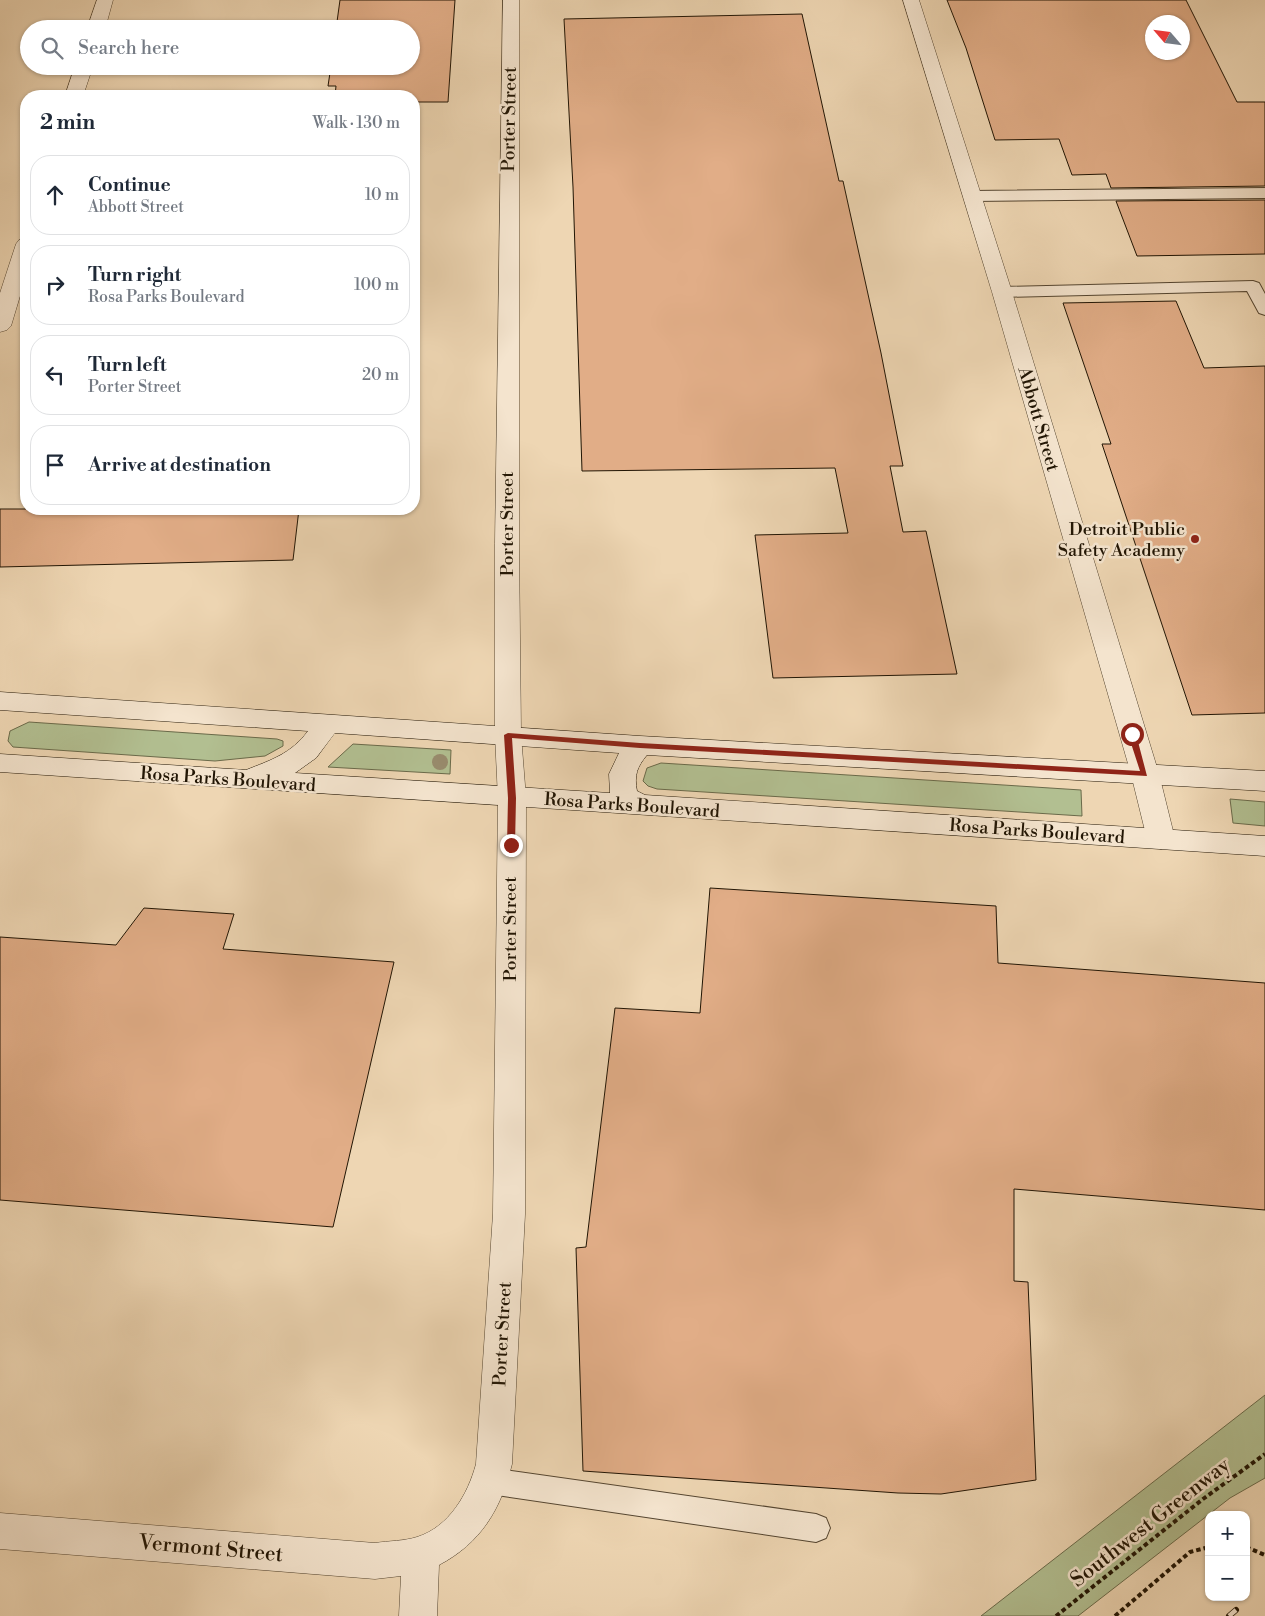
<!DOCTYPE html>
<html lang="en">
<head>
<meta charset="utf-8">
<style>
  :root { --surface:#fff; --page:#f6f6f7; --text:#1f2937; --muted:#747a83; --line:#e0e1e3 }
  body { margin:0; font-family:"Libre Bodoni",serif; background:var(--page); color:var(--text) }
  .controls { position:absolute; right:15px; bottom:15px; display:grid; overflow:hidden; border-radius:10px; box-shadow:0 1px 4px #0004 }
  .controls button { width:45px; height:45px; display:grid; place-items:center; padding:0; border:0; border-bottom:1px solid var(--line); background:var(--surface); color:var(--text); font:25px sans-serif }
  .compass { position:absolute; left:1145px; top:15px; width:45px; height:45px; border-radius:50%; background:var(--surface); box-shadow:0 1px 4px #0004; rotate:298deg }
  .stop { position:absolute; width:15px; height:15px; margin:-11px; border:4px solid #8f2418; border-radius:50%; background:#fff }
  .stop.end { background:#8f2418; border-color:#fff; box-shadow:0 1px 5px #0008 }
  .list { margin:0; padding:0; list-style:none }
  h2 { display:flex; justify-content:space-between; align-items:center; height:65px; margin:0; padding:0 20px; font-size:21px }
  h2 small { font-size:16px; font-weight:400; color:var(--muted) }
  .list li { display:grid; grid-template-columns:32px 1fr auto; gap:15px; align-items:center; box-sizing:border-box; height:80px; margin:0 10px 10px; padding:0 10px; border:1px solid var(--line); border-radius:20px }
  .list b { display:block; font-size:19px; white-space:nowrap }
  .list p { margin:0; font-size:16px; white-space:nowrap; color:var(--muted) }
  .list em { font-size:16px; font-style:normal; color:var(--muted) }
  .icon { flex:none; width:28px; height:28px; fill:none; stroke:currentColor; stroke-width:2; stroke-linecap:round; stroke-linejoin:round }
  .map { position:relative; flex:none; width:1265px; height:1616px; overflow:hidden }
  .search { position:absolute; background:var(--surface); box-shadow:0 1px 4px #0004; left:20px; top:20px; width:400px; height:55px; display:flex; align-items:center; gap:12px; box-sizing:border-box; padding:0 18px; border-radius:28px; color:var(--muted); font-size:19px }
  .panel { position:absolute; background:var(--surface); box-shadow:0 1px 4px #0004; left:20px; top:90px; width:400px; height:425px; border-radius:20px }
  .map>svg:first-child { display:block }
</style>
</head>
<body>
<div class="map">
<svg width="1265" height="1616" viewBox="0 0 1265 1616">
  <rect width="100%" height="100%" fill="#eed6b3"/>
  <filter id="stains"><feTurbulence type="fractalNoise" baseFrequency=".004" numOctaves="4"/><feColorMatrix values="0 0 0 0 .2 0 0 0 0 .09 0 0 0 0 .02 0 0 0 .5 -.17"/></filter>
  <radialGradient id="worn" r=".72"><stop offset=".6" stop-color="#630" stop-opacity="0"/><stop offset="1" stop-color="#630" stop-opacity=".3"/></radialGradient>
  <path fill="#b2bf91" stroke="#6a6a4a" d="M 29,722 L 277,739 L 283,741 L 283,746 L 265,756 L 215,761 L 13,747 L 8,741 L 10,731 Z
    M 353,744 L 451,750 L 450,774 L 328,767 Z
    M 661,763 L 1081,790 L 1082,816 L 657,789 L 648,786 L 643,781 L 647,768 Z
    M 1230,799 L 1265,802 L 1265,826 L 1233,823 Z
    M 1265,1395 L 1265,1478 L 1230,1498 L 1078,1616 L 981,1616 Z"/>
  <path fill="#e1ad87" stroke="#211504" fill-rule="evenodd" d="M 340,0 L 455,0 L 448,102 L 414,102 L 414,96 L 335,96 L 336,86 L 328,86 L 331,66 L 411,66 L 411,29 L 336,29 Z
    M 947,0 L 1186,0 L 1237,102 L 1265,102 L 1265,186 L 1111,188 L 1106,174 L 1072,175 L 1059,139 L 995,140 L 966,48 ZM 1152,22 L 1182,22 L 1182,52 L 1152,52 Z
    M 802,14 L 839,181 L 843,181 L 881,353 L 903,466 L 890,466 L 903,532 L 926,531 L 957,674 L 773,678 L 755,535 L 848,533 L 835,468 L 582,471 L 573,187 L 564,19 Z
    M 1265,200 L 1265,254 L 1137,256 L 1116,201 Z
    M 1176,301 L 1204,368 L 1265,366 L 1265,713 L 1192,715 L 1102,444 L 1111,444 L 1063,303 Z
    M 0,509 L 299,509 L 293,560 L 0,567 Z
    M 710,888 L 996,906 L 998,963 L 1265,983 L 1265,1210 L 1014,1189 L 1014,1281 L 1028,1282 L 1036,1480 L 941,1494 L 898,1493 L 583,1471 L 576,1248 L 586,1247 L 615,1008 L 700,1013 Z
    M 144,908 L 234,914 L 223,949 L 394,962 L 333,1227 L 0,1200 L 0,937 L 116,945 Z"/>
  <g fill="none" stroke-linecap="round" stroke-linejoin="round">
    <g stroke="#544530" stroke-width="2">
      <path id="lane" d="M 1265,188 L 1265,198 L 972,201 L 964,196 L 972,191 Z
        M 1253,281 L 1259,283 L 1265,294 L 1265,315 L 1259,313 L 1247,291 L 1002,297 L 994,292 L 1002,287 Z
        M 490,1468 L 816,1514 L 826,1518 L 830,1528 L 826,1538 L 816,1542 L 490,1494 L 480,1490 L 476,1481 L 480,1472 Z"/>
    </g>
    <g stroke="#544530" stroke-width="1">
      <path id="street" d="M 97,0 L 113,0 L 105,29 L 87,29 Z
        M 503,0 L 519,0 L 519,544 L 521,735 L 526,798 L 525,1214 L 512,1464 C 501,1509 481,1543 439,1565 L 437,1616 L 399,1616 L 401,1576 L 375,1579 L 0,1549 L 0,1513 L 375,1543 C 388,1541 405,1541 417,1537 C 449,1527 468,1494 476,1464 L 493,1214 L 498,798 L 495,735 L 495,544 Z
        M 903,0 L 919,0 L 1012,292 L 1159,774 L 1175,839 L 1171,846 L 1161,849 L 1151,846 L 1147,839 L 1131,774 L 992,292 Z
        M 75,66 L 93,66 L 83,96 L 65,96 Z
        M 26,238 L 26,276 L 11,326 L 7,330 L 0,332 L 0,293 L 16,244 L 19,240 Z"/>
    </g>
    <g stroke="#211504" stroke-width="1">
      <path id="secondary" d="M 0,692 L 640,736 L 1265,771 L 1265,791 L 647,755 C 637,767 634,775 637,791 L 645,795 L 1265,836 L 1265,856 L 0,772 L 0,754 L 246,770 C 271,760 291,754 308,731 L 0,710 ZM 335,733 L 619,753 L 609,774 L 610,793 L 295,773 L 316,758 Z"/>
    </g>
    <path stroke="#211504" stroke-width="4" stroke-dasharray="4.5 3" stroke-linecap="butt" d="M 1246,1547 L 1265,1555
      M 1056,1616 L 1203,1499 L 1265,1454
      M 1115,1616 L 1190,1552 L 1209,1547"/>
    <use href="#lane" fill="#f4e4ce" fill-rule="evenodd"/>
    <use href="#street" fill="#f4e4ce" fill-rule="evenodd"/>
    <use href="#secondary" fill="#f4e4ce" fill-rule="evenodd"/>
    <g stroke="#211504" stroke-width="6">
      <path id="rail" d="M 1229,1616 L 1236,1610"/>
    </g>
    <use href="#rail" stroke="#f4e4ce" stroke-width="4.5" stroke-dasharray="14" stroke-linecap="butt"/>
  </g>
  <circle fill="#998c6e" cx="440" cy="762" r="8"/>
  <path fill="#8f2418" d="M 1132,731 L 1136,734 L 1147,776 L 640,748 L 512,738 L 516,798 L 515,845 L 511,848 L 507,845 L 508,798 L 504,735 L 508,733 L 640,743 L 1140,771 L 1128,734 Z"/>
  <circle fill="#8f2418" stroke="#f4e4ce" stroke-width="2" cx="1195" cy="539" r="5"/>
  <g text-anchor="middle" stroke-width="5" stroke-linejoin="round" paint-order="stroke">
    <g font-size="18" fill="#211504" stroke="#f4e4ce">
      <text transform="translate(509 119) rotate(-89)" y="6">Porter Street</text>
      <text transform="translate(1039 419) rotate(74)" y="6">Abbott Street</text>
      <text transform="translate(507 524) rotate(-90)" y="6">Porter Street</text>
      <text transform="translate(228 779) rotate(4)" y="6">Rosa Parks Boulevard</text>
      <text transform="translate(632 805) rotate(4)" y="6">Rosa Parks Boulevard</text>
      <text transform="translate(1037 831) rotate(4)" y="6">Rosa Parks Boulevard</text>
      <text transform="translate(510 929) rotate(-90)" y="6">Porter Street</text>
      <text transform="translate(502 1334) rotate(-87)" y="6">Porter Street</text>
    </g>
    <g font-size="18" fill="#211504" stroke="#f4e4ce" text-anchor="end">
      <text x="1185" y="535">Detroit Public<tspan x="1185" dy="21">Safety Academy</tspan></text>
    </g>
    <g font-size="21" fill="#211504" stroke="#f4e4ce">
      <text transform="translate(1150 1522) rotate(-38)" y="7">Southwest Greenway</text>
      <text transform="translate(211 1548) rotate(5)" y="7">Vermont Street</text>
    </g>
  </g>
  <rect width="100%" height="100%" filter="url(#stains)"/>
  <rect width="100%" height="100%" fill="url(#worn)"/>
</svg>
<div class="controls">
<button>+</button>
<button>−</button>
</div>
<svg class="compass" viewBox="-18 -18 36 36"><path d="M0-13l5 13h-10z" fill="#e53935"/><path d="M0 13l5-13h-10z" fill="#747a83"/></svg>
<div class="stop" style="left:1132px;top:734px"></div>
<div class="stop end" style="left:511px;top:845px"></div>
<div class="search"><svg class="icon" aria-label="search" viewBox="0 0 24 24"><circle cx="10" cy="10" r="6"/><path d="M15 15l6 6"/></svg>Search here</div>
<section class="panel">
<h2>2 min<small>Walk · 130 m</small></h2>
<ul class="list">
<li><svg class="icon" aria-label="ahead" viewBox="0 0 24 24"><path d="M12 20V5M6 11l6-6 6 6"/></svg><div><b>Continue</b><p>Abbott Street</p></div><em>10 m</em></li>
<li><svg class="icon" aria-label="right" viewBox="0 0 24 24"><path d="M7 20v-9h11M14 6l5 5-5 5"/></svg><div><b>Turn right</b><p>Rosa Parks Boulevard</p></div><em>100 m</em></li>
<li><svg class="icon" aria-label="left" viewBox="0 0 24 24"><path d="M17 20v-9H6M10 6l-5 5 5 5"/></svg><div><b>Turn left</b><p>Porter Street</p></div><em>20 m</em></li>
<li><svg class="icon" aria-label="arrive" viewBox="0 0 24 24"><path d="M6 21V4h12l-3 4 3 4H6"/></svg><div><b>Arrive at destination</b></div></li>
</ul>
</section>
</div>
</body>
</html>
